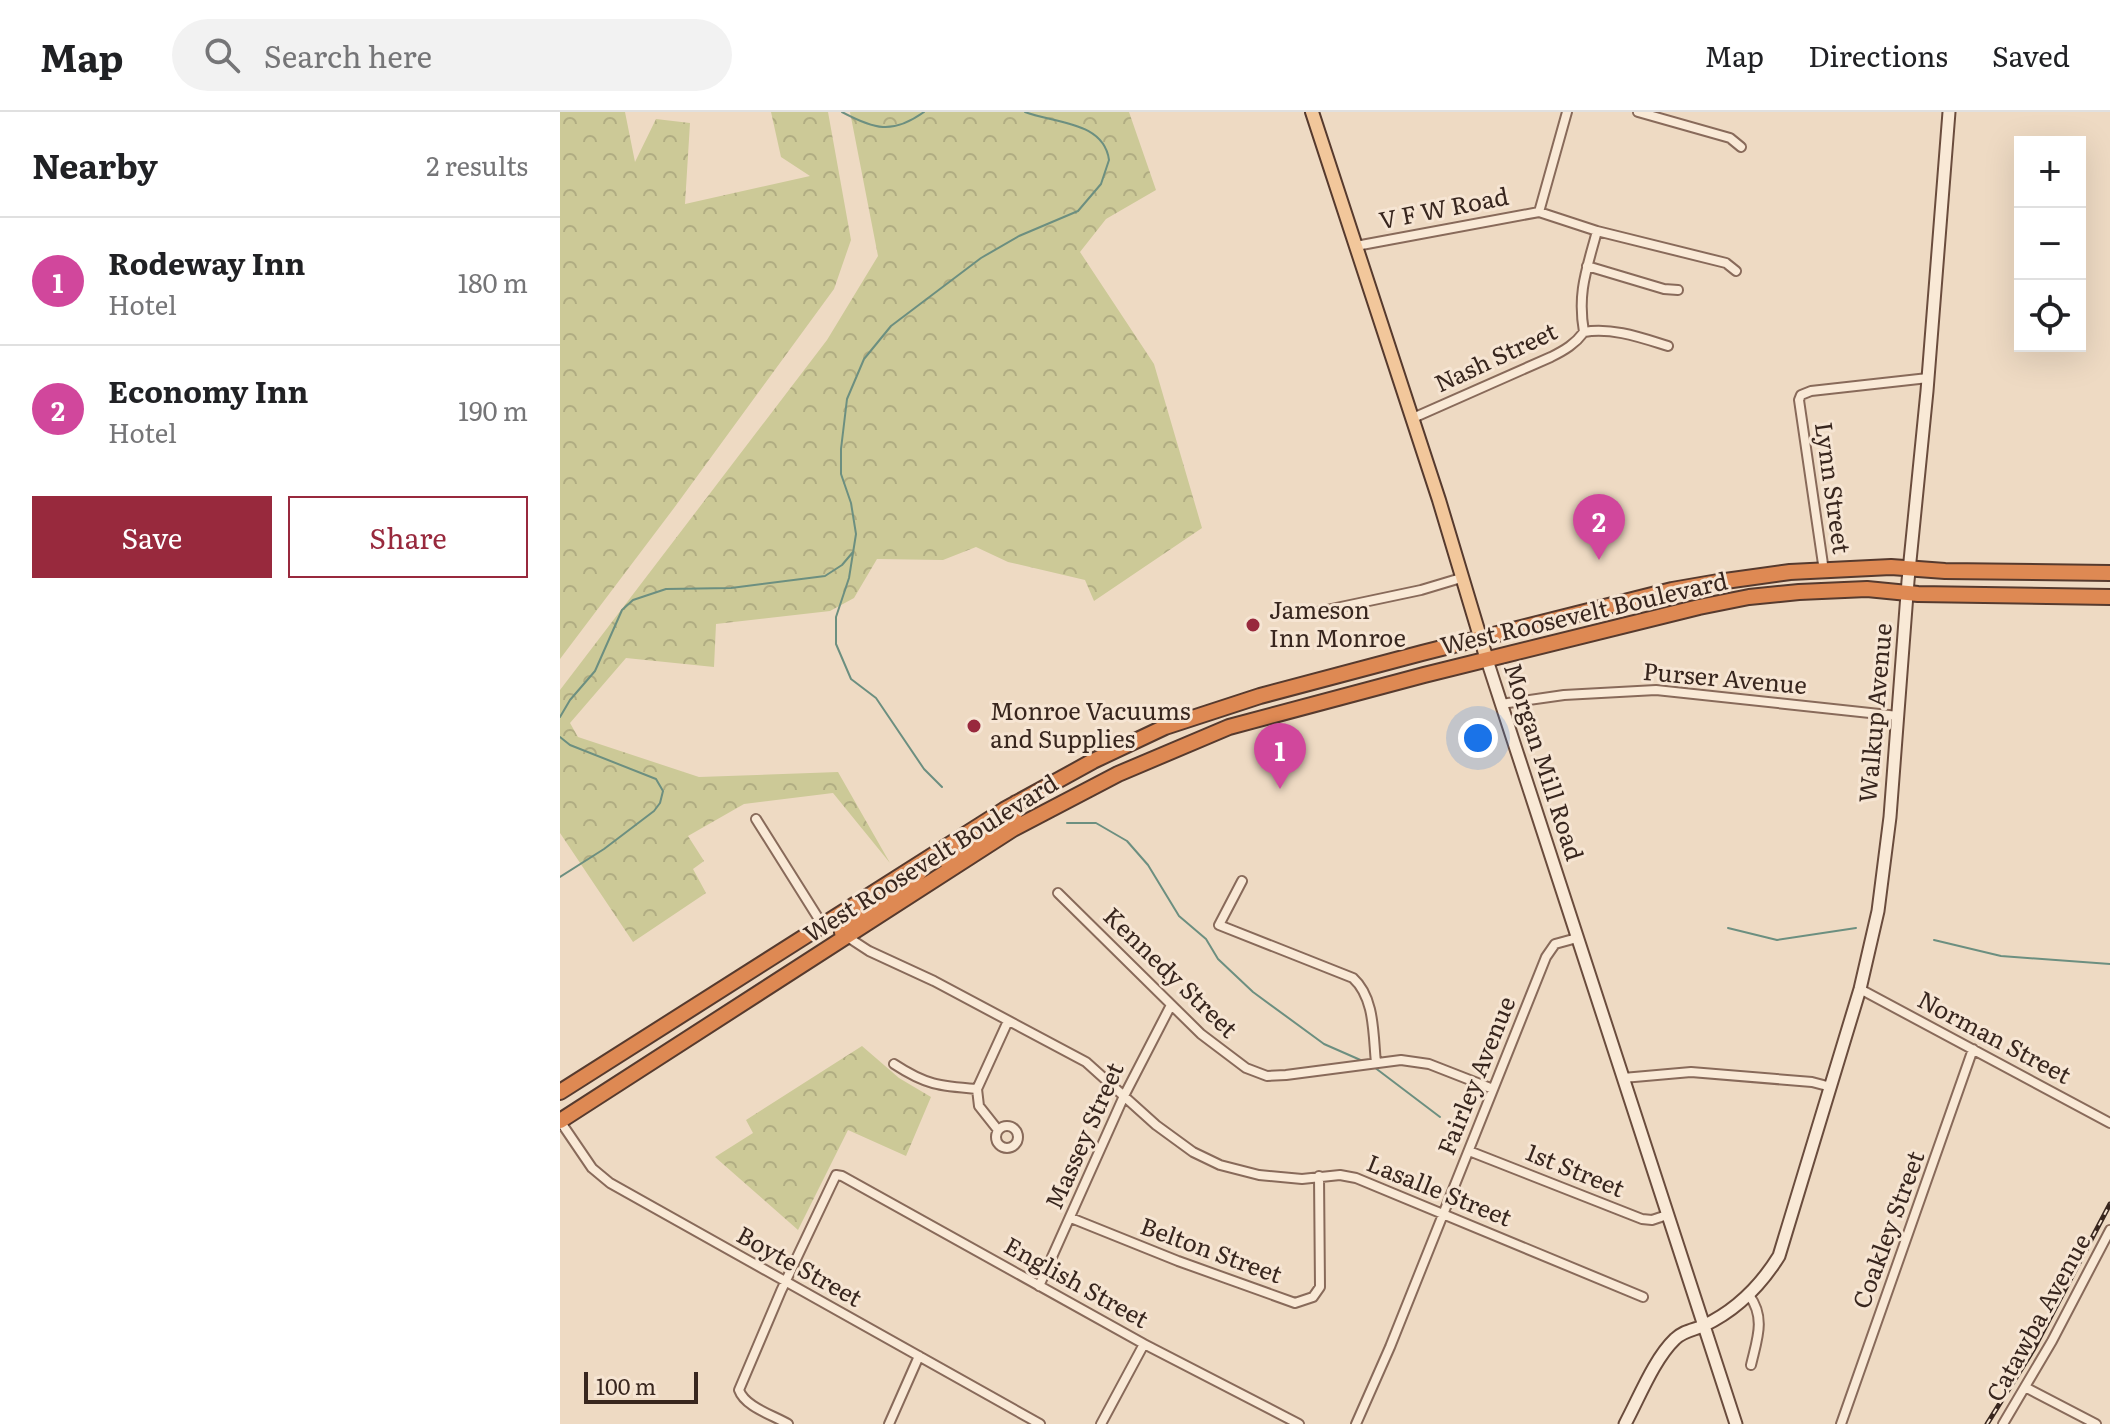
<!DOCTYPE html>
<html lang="en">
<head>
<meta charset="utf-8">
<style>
  :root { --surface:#fff; --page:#f2f2f2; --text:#202124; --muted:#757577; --line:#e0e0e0; --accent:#98293d }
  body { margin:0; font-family:Literata,serif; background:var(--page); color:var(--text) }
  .controls { position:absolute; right:24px; top:24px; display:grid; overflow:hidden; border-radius:0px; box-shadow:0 8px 32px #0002 }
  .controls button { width:72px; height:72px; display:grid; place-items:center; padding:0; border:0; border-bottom:2px solid var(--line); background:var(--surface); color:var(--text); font:40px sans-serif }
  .scale { position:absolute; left:24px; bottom:20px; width:114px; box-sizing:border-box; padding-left:8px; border:4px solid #38261e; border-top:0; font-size:22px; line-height:28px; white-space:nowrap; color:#38261e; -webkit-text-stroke:6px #f6e5d3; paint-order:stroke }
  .you { position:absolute; left:918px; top:626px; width:28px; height:28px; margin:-20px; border:6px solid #fff; border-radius:50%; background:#1a73e8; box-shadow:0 0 0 12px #1a73e833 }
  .badge { display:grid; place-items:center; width:52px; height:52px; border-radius:50%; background:var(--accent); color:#fff; font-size:26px; font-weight:700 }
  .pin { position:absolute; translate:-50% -66px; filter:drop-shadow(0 2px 4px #0008) }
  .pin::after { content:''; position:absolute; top:42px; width:28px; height:24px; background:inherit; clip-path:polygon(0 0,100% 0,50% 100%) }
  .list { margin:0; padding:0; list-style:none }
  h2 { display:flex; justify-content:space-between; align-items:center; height:104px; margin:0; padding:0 32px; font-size:34px }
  h2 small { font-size:26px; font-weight:400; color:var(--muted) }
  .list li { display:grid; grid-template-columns:52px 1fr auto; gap:24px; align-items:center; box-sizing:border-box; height:128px; padding:0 32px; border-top:2px solid var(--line) }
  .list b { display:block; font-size:30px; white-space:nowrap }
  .list p { margin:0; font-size:26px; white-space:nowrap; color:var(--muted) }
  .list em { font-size:26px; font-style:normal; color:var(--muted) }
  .actions { display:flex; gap:16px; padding:24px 32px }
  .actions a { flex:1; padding:18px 0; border:2px solid var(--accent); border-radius:0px; text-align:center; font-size:28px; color:var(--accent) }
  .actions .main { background:var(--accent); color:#fff }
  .icon { flex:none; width:44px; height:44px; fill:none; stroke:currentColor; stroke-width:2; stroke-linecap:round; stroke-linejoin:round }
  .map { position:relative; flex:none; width:1550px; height:1312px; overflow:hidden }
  header { display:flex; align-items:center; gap:48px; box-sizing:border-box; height:112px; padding:0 40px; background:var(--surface); border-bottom:2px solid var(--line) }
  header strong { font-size:38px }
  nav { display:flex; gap:44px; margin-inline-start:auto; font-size:28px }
  .search { width:560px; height:72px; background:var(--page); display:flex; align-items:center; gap:20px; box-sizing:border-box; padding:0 28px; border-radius:44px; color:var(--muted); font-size:30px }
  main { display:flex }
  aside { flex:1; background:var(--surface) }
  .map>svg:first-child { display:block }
</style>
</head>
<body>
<header>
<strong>Map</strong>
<div class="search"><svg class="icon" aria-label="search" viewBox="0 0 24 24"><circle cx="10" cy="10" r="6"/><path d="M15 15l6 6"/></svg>Search here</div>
<nav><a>Map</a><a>Directions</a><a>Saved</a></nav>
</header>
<main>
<aside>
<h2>Nearby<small>2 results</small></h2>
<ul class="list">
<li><span class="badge" style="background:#d1479c">1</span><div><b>Rodeway Inn</b><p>Hotel</p></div><em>180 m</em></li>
<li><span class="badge" style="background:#d1479c">2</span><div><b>Economy Inn</b><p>Hotel</p></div><em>190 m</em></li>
</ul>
<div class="actions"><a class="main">Save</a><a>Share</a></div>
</aside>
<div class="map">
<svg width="1550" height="1312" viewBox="0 0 1550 1312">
  <defs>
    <pattern id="forest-crowns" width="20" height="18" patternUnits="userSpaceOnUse" patternTransform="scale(2)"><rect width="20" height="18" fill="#ccc997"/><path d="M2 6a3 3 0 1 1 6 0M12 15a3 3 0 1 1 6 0" fill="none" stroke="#b0ac82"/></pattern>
  </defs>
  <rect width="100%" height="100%" fill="#eedac3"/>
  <path fill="url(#forest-crowns)" d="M 0,0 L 65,0 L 75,50 L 96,7 L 130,11 L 125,92 L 250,64 L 221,45 L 211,0 L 268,0 L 291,128 L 274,177 L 114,396 L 0,547 Z
    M 290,0 L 569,0 L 596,78 L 546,107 L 520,140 L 594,252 L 642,416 L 534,489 L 525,468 L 448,450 L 416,435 L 383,448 L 317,447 L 294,486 L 270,499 L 156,512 L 154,555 L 66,546 L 10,611 L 18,625 L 139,665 L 278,660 L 330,751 L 273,681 L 184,692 L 128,724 L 144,749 L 133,757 L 146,781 L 73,830 L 0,721 L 0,578 L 267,228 L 318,144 Z
    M 302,934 L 339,966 L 371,985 L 346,1044 L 288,1018 L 238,1118 L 155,1045 L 193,1021 L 186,1008 Z"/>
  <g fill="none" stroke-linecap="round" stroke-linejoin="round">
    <path stroke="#6c8f80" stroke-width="2" d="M 282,0 C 314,17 332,23 364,0
      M 0,605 L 10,588 L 35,559 L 62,498 L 73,488 L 106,477 L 171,476 L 265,464 L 282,453 L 293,440
      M 0,625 L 10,633 L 96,667 L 103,679 L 100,691 L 94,699 L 44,737 L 0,765
      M 382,675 L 364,657 L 316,586 L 291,567 L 276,532 L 276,505 L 289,466 L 296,422 L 291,391 L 281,362 L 281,337 L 287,287 L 304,247 L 331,214 L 421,146 L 459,124 L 518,99 L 541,72 L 549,48 C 544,9 493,11 465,0
      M 507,711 L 536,711 L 567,729 L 588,753 L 619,804 L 646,827 L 658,847 L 693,880 L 764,932 L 805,950
      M 1168,816 L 1217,828 L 1296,816
      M 1374,828 L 1441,844 L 1550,852
      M 814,955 L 880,1005"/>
    <g stroke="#886a5a" stroke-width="12">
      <path id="street" d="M 1078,0 L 1170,26 L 1181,35
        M 979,100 L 1007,0
        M 796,134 L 979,100 L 1037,119 L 1166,151 L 1176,159
        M 1027,154 L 1104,177 L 1118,178
        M 1024,220 C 1052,215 1082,226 1108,234
        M 853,306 L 991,245 C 1005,238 1015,232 1024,220 C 1017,180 1027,157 1037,119
        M 1264,459 L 1239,288 L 1241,283 L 1251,279 L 1368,266
        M 738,504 L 861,478 L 901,466
        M 941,592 L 1004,583 L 1096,578 L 1338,604
        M 196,707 L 262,812
        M 682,769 L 659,813 L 793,866 C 815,886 813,922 816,951
        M 498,781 L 641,922 L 686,956 L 707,964 L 726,963 L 841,948 L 869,952 L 933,977
        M 286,824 L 309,839 L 374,869 L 526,950 L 596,1013 L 633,1040 L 660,1053 L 699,1063 L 742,1067 L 780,1063 L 796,1066 L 1083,1185
        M 1300,877 L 1550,1011
        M 334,952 C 366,973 379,974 417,977
        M 1063,966 L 1131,960 L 1252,970 L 1271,975
        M 0,1009 L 32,1056 L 50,1071 L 480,1312
        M436 1025a11 11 0 1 1 22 0a11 11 0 1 1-22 0Z
        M 438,1018 L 419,994 L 417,977 L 448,909
        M 909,1039 L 1082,1107 L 1092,1108 L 1107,1103
        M 511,1106 L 618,1149 L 735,1191 L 753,1185 L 760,1175 L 759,1064
        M 479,1174 L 564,984 L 611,893
        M 1189,1183 C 1206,1206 1197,1227 1191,1253
        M 1465,1275 L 1536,1312
        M 228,1312 C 213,1303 185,1295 179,1278 L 221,1179 L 276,1063 L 282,1064 L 584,1232 L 739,1312
        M 329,1312 L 359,1244
        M 541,1312 L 584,1232
        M 796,1312 L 830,1235 L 986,845 L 995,832 L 1017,826
        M 1281,1312 L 1413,937
        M 1443,1312 L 1492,1229 L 1550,1118"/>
    </g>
    <g stroke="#6a4c3d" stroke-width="15">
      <path id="secondary" d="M 927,548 L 1176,1312
        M 1065,1312 C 1079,1286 1094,1247 1115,1227 C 1123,1219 1133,1218 1143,1214 C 1175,1199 1201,1173 1219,1144 L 1300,877 L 1318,799 L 1330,705 L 1348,469 L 1367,279 L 1389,0"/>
    </g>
    <g stroke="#563a2e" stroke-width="16">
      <path id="primary" d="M 752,0 L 879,388 L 927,548"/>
    </g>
    <g stroke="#563a2e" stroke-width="18">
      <path id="highway" d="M 386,749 L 454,705 L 456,691
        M 286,824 L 282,820 L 287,812 L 360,760
        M 0,980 L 444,698 L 533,649 L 605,615 L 700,584 L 862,541 L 1112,478 L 1158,470 L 1230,460 L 1331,455 L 1385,459 L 1550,461
        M 0,1009 L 453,717 L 558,662 L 669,615 L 864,563 L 1139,495 L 1189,485 L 1239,480 L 1307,477 L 1358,482 L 1550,485"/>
    </g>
    <use href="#street" stroke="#f9e9d6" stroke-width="8"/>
    <use href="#secondary" stroke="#f9e9d6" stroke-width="11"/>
    <use href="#primary" stroke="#f2c79b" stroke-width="12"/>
    <use href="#highway" stroke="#de8953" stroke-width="14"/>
    <g stroke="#38261e" stroke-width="5">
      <path id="rail" d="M 1427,1312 L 1473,1238 L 1550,1092"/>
    </g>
    <use href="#rail" stroke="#f6e5d3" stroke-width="2" stroke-dasharray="6" stroke-linecap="butt"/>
  </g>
  <g fill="#98293d" stroke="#f6e5d3" stroke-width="3">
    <circle cx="693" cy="513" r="8"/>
    <circle cx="414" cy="614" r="8"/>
  </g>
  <g text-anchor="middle" stroke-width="6" stroke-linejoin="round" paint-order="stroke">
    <g font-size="24" fill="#38261e" stroke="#f6e5d3">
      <text transform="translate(884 97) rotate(-11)" y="8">V F W Road</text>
      <text transform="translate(936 246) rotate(-25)" y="8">Nash Street</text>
      <text transform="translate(1272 376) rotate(82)" y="8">Lynn Street</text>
      <text transform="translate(1024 502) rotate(-13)" y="8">West Roosevelt Boulevard</text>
      <text transform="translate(1165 567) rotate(5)" y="8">Purser Avenue</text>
      <text transform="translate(1316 601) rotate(-85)" y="8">Walkup Avenue</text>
      <text transform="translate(983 650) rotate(72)" y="8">Morgan Mill Road</text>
      <text transform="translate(371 747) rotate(-32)" y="8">West Roosevelt Boulevard</text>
      <text transform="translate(610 861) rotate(44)" y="8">Kennedy Street</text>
      <text transform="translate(1434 926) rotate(28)" y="8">Norman Street</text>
      <text transform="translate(917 964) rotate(-68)" y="8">Fairley Avenue</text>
      <text transform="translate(525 1024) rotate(-66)" y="8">Massey Street</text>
      <text transform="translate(1015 1059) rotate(22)" y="8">1st Street</text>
      <text transform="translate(879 1079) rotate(22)" y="8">Lasalle Street</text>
      <text transform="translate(1329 1118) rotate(-70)" y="8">Coakley Street</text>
      <text transform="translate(651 1139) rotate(20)" y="8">Belton Street</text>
      <text transform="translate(239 1155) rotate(29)" y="8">Boyte Street</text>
      <text transform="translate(516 1171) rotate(29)" y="8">English Street</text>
      <text transform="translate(1479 1206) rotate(-61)" y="8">Catawba Avenue</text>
    </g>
    <g font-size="24" fill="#38261e" stroke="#f6e5d3" text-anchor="start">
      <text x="709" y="507">Jameson<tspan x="709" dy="28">Inn Monroe</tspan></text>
      <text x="430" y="608">Monroe Vacuums<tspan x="430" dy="28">and Supplies</tspan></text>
    </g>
  </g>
</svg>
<div class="controls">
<button>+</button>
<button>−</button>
<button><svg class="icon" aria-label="locate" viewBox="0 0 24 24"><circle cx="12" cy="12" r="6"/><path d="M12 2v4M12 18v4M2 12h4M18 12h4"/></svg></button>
</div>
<div class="scale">100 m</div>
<div class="you"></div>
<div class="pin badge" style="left:720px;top:677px;background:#d1479c">1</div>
<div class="pin badge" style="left:1039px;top:448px;background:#d1479c">2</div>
</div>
</main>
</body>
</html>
